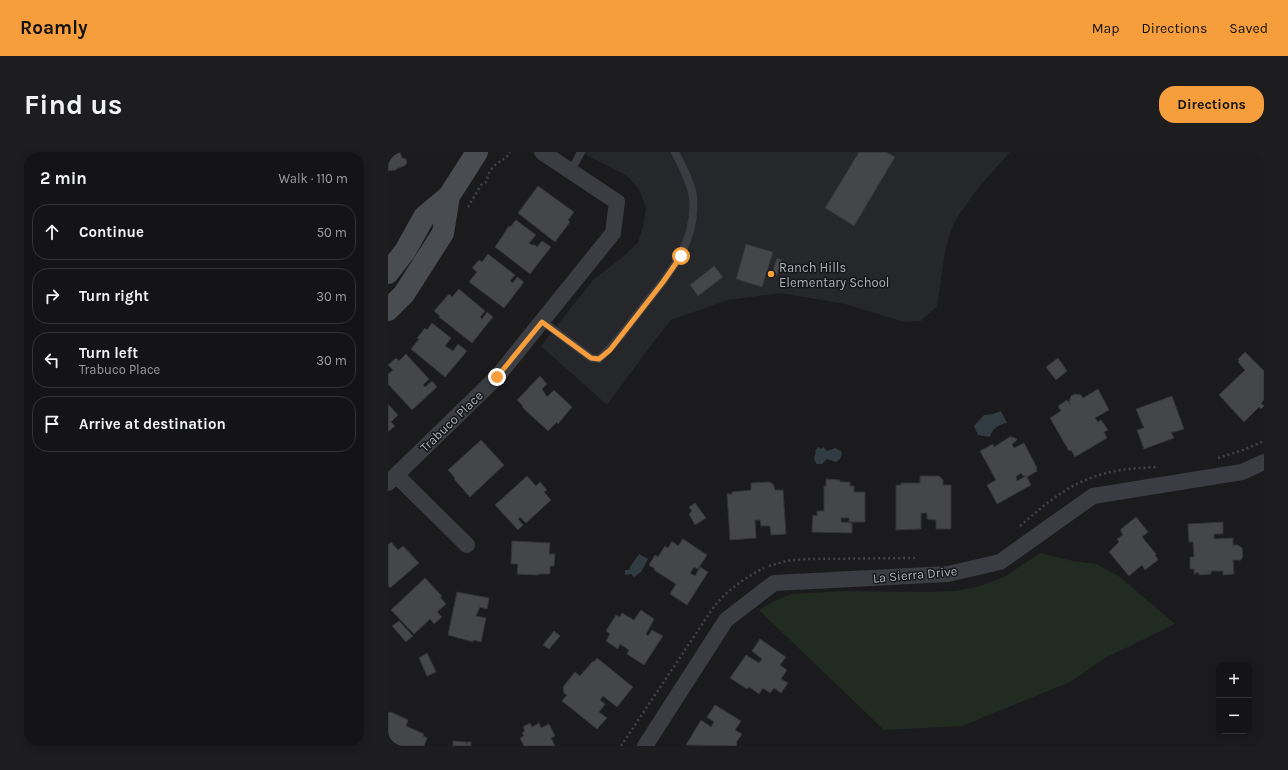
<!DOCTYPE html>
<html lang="en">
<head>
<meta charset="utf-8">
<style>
  :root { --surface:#141416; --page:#1d1d1f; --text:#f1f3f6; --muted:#9d9ea1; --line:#333335; --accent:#f59e3b }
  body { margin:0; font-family:Karla,sans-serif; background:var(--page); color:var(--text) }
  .controls { position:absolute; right:12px; bottom:12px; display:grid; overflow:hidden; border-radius:8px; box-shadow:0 2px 10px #0003 }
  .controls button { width:36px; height:36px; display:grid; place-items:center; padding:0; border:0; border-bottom:1px solid var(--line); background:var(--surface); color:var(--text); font:20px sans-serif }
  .stop { position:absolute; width:12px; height:12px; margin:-9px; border:3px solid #f59e3b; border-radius:50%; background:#fff }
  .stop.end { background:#f59e3b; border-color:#fff; box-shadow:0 1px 4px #0008 }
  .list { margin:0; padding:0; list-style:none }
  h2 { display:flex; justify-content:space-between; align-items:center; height:52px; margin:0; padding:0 16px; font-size:17px }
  h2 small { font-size:13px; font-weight:400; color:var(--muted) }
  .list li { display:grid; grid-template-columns:26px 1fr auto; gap:12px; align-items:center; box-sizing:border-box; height:56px; margin:0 8px 8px; padding:0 8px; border:1px solid var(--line); border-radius:16px }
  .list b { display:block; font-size:15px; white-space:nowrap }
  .list p { margin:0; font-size:13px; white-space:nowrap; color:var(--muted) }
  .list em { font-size:13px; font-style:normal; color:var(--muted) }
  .icon { flex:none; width:22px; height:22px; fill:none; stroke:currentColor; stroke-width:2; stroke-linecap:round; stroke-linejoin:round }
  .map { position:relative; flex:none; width:876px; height:594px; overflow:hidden; border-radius:16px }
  header { display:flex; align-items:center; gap:24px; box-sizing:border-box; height:56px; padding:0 20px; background:var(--accent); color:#111 }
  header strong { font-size:19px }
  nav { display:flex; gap:22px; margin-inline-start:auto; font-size:14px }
  .intro { display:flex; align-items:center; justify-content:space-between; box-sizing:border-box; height:96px; padding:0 24px }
  h1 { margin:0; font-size:28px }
  .button { padding:10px 18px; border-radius:16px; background:var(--accent); color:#111; font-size:14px; font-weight:700 }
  main { display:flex; gap:24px; padding:0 24px }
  aside { flex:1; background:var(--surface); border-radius:16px; box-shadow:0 2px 10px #0003 }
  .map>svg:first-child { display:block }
</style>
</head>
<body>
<header>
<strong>Roamly</strong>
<nav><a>Map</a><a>Directions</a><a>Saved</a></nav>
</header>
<div class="intro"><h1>Find us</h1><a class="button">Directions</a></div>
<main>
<aside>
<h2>2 min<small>Walk · 110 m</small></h2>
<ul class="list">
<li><svg class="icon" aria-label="ahead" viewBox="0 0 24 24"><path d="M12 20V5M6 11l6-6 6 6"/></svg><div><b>Continue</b></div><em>50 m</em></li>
<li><svg class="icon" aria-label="right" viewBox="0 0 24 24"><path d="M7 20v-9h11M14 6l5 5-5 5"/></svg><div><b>Turn right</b></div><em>30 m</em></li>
<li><svg class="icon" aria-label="left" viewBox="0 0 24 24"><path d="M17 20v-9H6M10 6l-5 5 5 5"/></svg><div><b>Turn left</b><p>Trabuco Place</p></div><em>30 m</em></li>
<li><svg class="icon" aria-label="arrive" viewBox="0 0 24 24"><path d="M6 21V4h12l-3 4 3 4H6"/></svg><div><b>Arrive at destination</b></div></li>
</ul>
</aside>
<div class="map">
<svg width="876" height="594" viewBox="0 0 876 594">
  <rect width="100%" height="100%" fill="#1b1b1d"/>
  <path fill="#26272a" d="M 193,0 L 622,0 L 590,36 L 568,67 L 563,79 L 557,100 L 549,154 L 533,169 L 516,170 L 457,152 L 392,141 L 340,148 L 283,168 L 267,188 L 219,253 L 153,194 L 205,128 L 236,104 L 250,90 L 255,74 L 258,56 L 251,37 L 239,24 Z"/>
  <path fill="#222b22" d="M 652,401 L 685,409 L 708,412 L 732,425 L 787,472 L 717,506 L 682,530 L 574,574 L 496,578 L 371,458 L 384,450 L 404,442 L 457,439 L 539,440 L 567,439 L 589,435 L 616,425 Z"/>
  <path fill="#303c42" d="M 613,259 L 619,271 C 611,272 604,277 602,285 L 590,283 L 586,274 L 596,263 L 605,262 Z
    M 430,295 L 433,297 L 435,295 L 439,299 L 447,296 L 453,299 L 454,302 L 452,307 L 448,310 L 439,307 L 434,312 L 429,312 C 426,309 425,305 428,301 L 427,299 Z
    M 251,402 L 260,407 L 253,420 L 246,425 L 243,422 L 237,423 L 237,418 L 241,418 L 242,415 Z"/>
  <path fill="#45464a" stroke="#353539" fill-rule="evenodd" d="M 0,0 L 12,0 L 14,6 L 18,7 L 19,11 L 16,14 L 8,17 L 8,18 L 0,19 Z
    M 471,0 L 498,0 L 507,5 L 466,74 L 437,56 Z
    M 150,34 L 186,60 L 180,68 L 182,70 L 167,90 L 130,61 Z
    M 128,68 L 148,83 L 141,91 L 144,93 L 147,93 L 149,95 L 154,89 L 163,95 L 142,122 L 107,95 L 121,74 L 122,75 Z
    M 358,92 L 385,100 L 374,135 L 348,127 Z
    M 100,102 L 127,123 L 122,129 L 125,131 L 129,125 L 136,130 L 116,156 L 81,130 L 89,120 L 84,116 L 91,108 L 94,110 Z
    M 389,106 L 394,108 L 389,123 L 384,121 Z
    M 326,114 L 335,125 L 310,144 L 302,133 Z
    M 71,137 L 97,159 L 92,165 L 94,167 L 99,160 L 105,165 L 84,191 L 51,165 L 52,164 L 46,159 L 61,142 L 64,145 Z
    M 44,171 L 63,186 L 57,194 L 65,199 L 70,192 L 79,199 L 57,225 L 23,197 L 31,187 L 29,186 L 37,176 L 39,178 Z
    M 857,200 L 876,219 L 876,248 L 873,251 L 876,254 L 873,257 L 871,255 L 856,270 L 831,243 L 857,218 L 850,210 L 851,209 L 850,207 Z
    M 18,202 L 41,227 L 35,233 L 37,235 L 44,229 L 49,235 L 24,258 L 0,232 L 0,222 L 5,218 L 0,213 L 8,206 L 11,209 Z
    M 670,206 L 679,219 L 668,228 L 658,215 Z
    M 152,224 L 159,232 L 154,237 L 159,245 L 166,238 L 184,255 L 170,272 L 169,270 L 160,279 L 134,255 L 135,254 L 129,248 Z
    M 710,237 L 721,258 L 707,266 L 710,270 L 713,268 L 720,278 L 716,280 L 719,286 L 687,305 L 683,298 L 681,299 L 662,266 L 673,259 L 670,254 L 679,248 L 683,253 L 681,250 L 683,244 L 687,242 L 693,243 L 695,246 Z
    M 784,244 L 796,277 L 786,280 L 783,280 L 786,286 L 756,297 L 749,278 L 756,276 L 748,257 Z
    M 0,252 L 10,263 L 3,270 L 7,274 L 0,280 Z
    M 623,284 L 623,286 L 625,285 L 629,287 L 628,289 L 624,292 L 626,296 L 636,291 L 649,316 L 648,317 L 649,319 L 639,325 L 643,333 L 609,352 L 599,333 L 608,328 L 592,299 L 605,292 L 606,295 ZM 633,321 L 635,324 L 638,324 L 629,329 L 628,325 Z
    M 93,288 L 116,313 L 82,345 L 66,327 L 67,326 L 60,318 Z
    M 139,324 L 148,334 L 152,330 L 159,338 L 156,340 L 163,348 L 138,371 L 132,365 L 130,367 L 135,373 L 130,378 L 107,353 Z
    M 532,324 L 551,324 L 555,328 L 555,333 L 563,333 L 563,377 L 548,377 L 548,368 L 539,367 L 539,361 L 533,361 L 533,377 L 508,378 L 508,333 L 513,333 L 513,331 L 532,331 Z
    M 438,327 L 452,328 L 452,330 L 462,330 L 462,334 L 466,334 L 466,340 L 477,340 L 477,370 L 461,370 L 461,366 L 453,366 L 453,370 L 464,371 L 464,381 L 424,380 L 425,363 L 429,364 L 429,359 L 436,359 L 436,334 L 438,334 Z
    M 381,330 L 385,332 L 387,338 L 395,338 L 398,382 L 383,383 L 382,374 L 373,374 L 372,368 L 367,368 L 368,386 L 342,388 L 339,342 L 344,342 L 344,340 L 363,338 L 363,331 Z
    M 307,351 L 318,366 L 307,373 L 301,362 L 304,359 L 301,355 Z
    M 748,365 L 760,380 L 754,385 L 768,402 L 767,403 L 770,408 L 757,418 L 754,413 L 741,424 L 721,400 L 731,390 L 729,387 L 735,383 L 733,380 L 733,377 Z
    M 835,370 L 835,382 L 826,382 L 826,387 L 845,386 L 845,393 L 850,393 L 854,396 L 855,404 L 853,408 L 845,408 L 846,422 L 835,423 L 835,419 L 823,419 L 823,422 L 811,423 L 811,421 L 807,421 L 806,423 L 806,417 L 802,417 L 802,405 L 806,405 L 805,390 L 801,390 L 800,372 Z
    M 295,387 L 319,403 L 310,417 L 306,415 L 302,421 L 307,424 L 312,415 L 320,420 L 299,453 L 282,442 L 288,432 L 266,418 L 267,417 L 261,413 L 267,403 L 270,405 L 277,394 L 280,396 L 284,389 L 290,394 Z
    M 124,389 L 162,391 L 161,402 L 167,402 L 166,414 L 162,414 L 162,422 L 150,422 L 150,423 L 129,422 L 130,412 L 123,412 Z
    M 3,390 L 10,398 L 15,394 L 31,411 L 2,436 L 0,433 L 0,393 Z
    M 37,426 L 54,444 L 52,445 L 58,452 L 49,460 L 54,465 L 46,472 L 42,467 L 26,482 L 3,458 Z
    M 69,440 L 101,446 L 99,457 L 92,455 L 88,464 L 98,466 L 93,490 L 85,488 L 85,490 L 60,483 Z
    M 253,458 L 266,467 L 258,482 L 260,484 L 264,478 L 275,484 L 256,513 L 239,502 L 241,498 L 232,492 L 230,497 L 218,489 L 222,482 L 218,479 L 228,463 L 232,465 L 234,461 L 246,468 Z
    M 11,469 L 25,484 L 18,490 L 4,474 Z
    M 166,479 L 172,484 L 161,497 L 155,493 Z
    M 372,487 L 398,505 L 392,513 L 399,518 L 393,527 L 400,531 L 393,541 L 386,536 L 382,541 L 375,536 L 371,542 L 361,535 L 359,537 L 342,526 L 358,503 L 371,511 L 374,507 L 364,499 Z
    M 39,501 L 48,520 L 39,524 L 31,506 Z
    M 209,506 L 245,535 L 229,555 L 215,544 L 212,548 L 217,552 L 211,560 L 219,566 L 209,577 L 174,549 L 179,543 L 176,541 L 175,535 L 187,520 L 192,524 L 205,509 L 206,510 Z
    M 327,553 L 353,569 L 347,578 L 354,582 L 348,591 L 349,592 L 348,594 L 298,593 L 313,568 L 323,575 L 326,570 L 319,565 Z
    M 3,560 L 20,568 L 18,574 L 36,582 L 35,584 L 39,586 L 36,594 L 0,594 L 0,561 Z
    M 142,571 L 144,575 L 151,571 L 153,576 L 161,572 L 167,584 L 163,586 L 167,594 L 136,594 L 132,586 L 136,584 L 134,581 L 137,579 L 135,575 Z
    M 65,589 L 78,590 L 79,592 L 79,590 L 83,590 L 83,594 L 65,594 Z"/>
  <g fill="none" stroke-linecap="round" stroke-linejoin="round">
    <path stroke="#414549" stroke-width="2.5" stroke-dasharray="2 3" stroke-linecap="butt" d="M 80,55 L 93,33 L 98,30 C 100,23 103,15 110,11 C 116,6 118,7 122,0
      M 830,306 L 855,298 L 876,289
      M 632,374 C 664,346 689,325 733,318 C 745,316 757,316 770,315
      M 381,414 L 398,409 L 418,407 L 527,406
      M 233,594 L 325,456 C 338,439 356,426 376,416"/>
    <path stroke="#3b3d42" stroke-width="8" d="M 183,19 L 193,0
      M 154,169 L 203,206 L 211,207 C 229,191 243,170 258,151 C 283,120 309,89 305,45 C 303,30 294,14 287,0"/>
    <path stroke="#3b3d42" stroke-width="16" d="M 8,323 L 79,393
      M 0,331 L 109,225 L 225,81 L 229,50 L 154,0
      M 257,594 L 338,468 L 386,431 L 560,422 L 612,410 L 705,344 L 854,320 L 876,310"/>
    <path stroke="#494d52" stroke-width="22" d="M 0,121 L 17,99 L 36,65 L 61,44 L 89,0
      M 0,158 L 16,142 L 55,81 L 61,44"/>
  </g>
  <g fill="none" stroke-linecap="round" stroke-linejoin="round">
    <path stroke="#f59e3b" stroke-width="5" d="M 109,225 L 154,170 L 203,206 L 211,207 L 222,198 L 275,130 L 293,104"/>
  </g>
  <circle fill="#f59e3b" stroke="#151618" stroke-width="1.5" cx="383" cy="122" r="4"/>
  <g text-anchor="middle" stroke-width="3" stroke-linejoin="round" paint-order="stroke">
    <g font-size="13" fill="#adb4bc" stroke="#151618" text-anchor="start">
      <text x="391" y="120">Ranch Hills<tspan x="391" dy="15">Elementary School</tspan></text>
    </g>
    <g font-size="13" fill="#adb4bc" stroke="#151618">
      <text transform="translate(63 269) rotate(-44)" y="5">Trabuco Place</text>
      <text transform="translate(527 422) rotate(-5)" y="5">La Sierra Drive</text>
    </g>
  </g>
</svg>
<div class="controls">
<button>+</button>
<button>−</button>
</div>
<div class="stop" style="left:293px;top:104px"></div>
<div class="stop end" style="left:109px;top:225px"></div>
</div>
</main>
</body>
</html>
